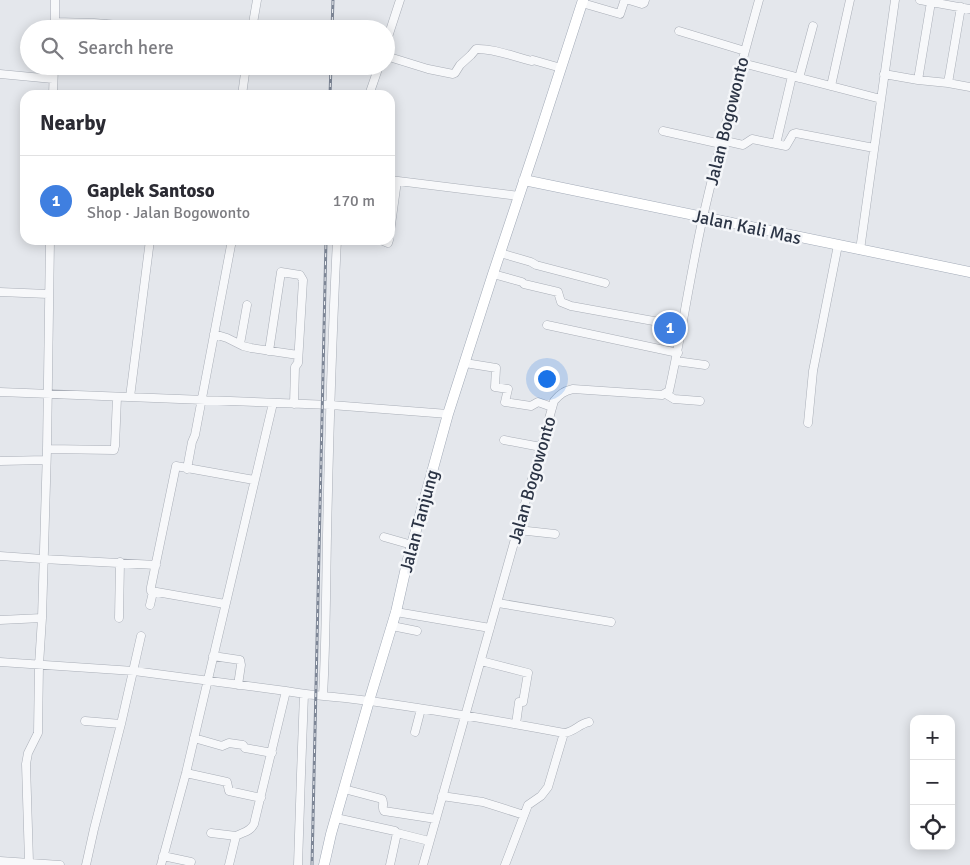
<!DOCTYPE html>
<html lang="en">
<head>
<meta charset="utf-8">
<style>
  :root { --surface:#fff; --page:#f7f7f7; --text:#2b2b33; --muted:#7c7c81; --line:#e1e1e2; --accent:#d1495b }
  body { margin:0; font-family:Signika,sans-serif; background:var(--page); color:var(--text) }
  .controls { position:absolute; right:15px; bottom:15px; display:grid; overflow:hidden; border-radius:10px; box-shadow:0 2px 12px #0003 }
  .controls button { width:45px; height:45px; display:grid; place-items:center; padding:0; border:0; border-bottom:1px solid var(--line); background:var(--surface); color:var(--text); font:25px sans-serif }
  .you { position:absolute; left:546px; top:378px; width:18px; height:18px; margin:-12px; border:4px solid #fff; border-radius:50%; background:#1a73e8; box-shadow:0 0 0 8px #1a73e833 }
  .badge { display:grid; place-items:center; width:32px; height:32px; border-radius:50%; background:var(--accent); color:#fff; font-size:16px; font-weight:700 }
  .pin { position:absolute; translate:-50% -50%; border:2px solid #fff; box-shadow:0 1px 5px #0006 }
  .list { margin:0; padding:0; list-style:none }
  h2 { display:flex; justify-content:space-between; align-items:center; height:65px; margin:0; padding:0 20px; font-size:21px }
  h2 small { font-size:16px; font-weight:400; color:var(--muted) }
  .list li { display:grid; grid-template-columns:32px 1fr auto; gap:15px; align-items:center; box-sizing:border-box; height:90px; padding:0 20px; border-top:1px solid var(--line) }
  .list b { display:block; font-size:19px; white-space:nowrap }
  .list p { margin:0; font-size:16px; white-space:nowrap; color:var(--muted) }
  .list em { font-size:16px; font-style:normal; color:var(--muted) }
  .icon { flex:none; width:28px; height:28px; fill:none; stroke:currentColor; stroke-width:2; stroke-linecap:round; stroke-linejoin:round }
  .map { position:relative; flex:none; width:970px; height:865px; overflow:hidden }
  .search { position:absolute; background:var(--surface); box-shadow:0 2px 12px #0003; left:20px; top:20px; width:375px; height:55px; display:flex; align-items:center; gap:12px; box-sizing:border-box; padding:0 18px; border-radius:28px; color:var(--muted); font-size:19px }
  .panel { position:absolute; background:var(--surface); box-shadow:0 2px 12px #0003; left:20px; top:90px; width:375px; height:155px; border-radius:15px }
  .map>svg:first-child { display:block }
</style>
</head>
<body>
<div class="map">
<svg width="970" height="865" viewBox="0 0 970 865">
  <rect width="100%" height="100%" fill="#e4e7ec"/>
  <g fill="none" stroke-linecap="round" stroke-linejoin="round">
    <g stroke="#a9aeb7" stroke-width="9">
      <path id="minor" d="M 629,0 L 642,4 L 644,3 L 645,0
        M 920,0 L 970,9
        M 582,3 L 620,14 L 624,2 L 626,0
        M 55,22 L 94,23 L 156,28 L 182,27 L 184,29
        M 55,29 L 55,0
        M 252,29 L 257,0
        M 679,31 L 745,51
        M 386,43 L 400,0
        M 386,56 L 428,69 L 453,74 L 455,73 L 460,65 L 471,55 L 476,49 C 493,48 515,57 532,61 L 533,60 L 561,68
        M 742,63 L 881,99
        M 0,74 L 53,79
        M 884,74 L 918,80 L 948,83 L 970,87
        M 799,78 L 813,26
        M 918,80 L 931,2
        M 948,83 L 961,7
        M 831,86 L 850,0
        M 53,94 L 65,95
        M 53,95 L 54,66
        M 242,95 L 246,66
        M 369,95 L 379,66
        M 663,131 L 721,144
        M 721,140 L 743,145 L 752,139 L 786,146 L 793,134 L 796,133 L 874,148
        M 776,144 L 792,76
        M 390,180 L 519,196
        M 390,232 L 397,181
        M 381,240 L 388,243 L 389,240
        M 860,250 L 895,0
        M 500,253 L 531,262 L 536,265 L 605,283
        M 493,274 L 522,282 L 524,284 L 558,292 L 561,302 L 571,306 L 681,326
        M 0,292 L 48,294
        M 547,325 L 678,353
        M 214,334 L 227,338 L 243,346 L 251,348 L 298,355
        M 240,344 L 247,305
        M 269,351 L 281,272 L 300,275 L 303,280 L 298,363 L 295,367 L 294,404
        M 676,361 L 705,365
        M 465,363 L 496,368 L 495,387 L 508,389 L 505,402 L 531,406 L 538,402 L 552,407
        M 0,392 L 331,405 L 448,414
        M 666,394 L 674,399 L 700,401
        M 130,397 L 150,240
        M 808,423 L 813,371 L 838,245
        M 504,440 L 541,447
        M 47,449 L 114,450 L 115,446 L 117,397
        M 0,461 L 46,460
        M 187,469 L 192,442 L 195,435 L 232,240
        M 518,530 L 555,534
        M 384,537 L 412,545
        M 0,556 L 43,559 L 156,565
        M 498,603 L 611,622
        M 225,604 L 151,591 L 151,587 L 176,466 L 254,480
        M 150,605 L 153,592
        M 396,612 L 490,628
        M 119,618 L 120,562
        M 0,620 L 42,618
        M 392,626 L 417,631
        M 213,656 L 240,660 L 241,665 L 238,685
        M 481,661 L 528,673 L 523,702 L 519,702 L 516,724
        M 0,662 L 134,671 L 286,691 C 314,696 342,697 370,701 C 435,710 500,721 564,733 C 574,732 579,724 589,722
        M 323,696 C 326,643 326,590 327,536 C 329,438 332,339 337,240
        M 85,721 L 121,724
        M 415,732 L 421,709
        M 194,738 L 222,746 L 229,743 L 243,745 L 245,748 L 272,753
        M 186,773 L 227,782 L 229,791 L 261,798
        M 344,789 L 382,799 C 385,803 381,808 384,811 L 436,819
        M 442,796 L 483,802 L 524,815
        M 336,818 L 395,831 L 397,833 L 429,841
        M 211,833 L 236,836
        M 163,856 L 191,862
        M 0,861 L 60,865
        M 29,862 L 26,764 L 28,753 L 38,733 L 39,665 L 42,618 L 47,449 L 50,240
        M 86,865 L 94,829 L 121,724 L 141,636
        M 161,865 L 186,773 L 273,403
        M 229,865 L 236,836 C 243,832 250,832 254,824 L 286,691
        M 298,865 L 301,774 L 304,694
        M 390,865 L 397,833
        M 423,865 L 554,401 C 560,394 564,391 573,389 L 662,395 L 669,391 C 682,333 690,275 703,217 C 720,144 739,72 759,0
        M 505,865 L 528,805 L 541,796 L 548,787 L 564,733"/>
    </g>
    <g stroke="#a3abb8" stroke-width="11">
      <path id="major" d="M 524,180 L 970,272
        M 324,865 L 331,834 L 369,701 L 396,612 L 407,563 L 448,414 L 493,274 L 538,139 L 583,0"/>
    </g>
    <use href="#minor" stroke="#f7f8fa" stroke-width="8"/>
    <use href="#major" stroke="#fff" stroke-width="10"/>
    <g stroke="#7d8696" stroke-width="3">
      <path id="rail" d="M 332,29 L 333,0
        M 330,95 L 331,66
        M 312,865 L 326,240"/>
    </g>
    <use href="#rail" stroke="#f4f6f9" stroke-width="1" stroke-dasharray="4" stroke-linecap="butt"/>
  </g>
  <g text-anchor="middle" stroke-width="5" stroke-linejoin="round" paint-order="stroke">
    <g font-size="18" fill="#2b3445" stroke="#f4f6f9">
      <text transform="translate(727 121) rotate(-76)" y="6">Jalan Bogowonto</text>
      <text transform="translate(747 227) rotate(12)" y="6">Jalan Kali Mas</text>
      <text transform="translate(532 480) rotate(-74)" y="6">Jalan Bogowonto</text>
      <text transform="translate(419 521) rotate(-75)" y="6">Jalan Tanjung</text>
    </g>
  </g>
</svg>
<div class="controls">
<button>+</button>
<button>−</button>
<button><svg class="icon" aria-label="locate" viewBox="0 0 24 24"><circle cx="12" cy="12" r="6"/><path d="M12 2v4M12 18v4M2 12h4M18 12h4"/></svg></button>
</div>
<div class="you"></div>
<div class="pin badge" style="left:670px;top:328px;background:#3f7fe0">1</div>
<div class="search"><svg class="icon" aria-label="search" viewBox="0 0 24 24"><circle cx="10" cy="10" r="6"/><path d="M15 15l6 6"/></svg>Search here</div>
<section class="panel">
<h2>Nearby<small></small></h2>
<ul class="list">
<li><span class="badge" style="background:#3f7fe0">1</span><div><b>Gaplek Santoso</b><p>Shop · Jalan Bogowonto</p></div><em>170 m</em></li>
</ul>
</section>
</div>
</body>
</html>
